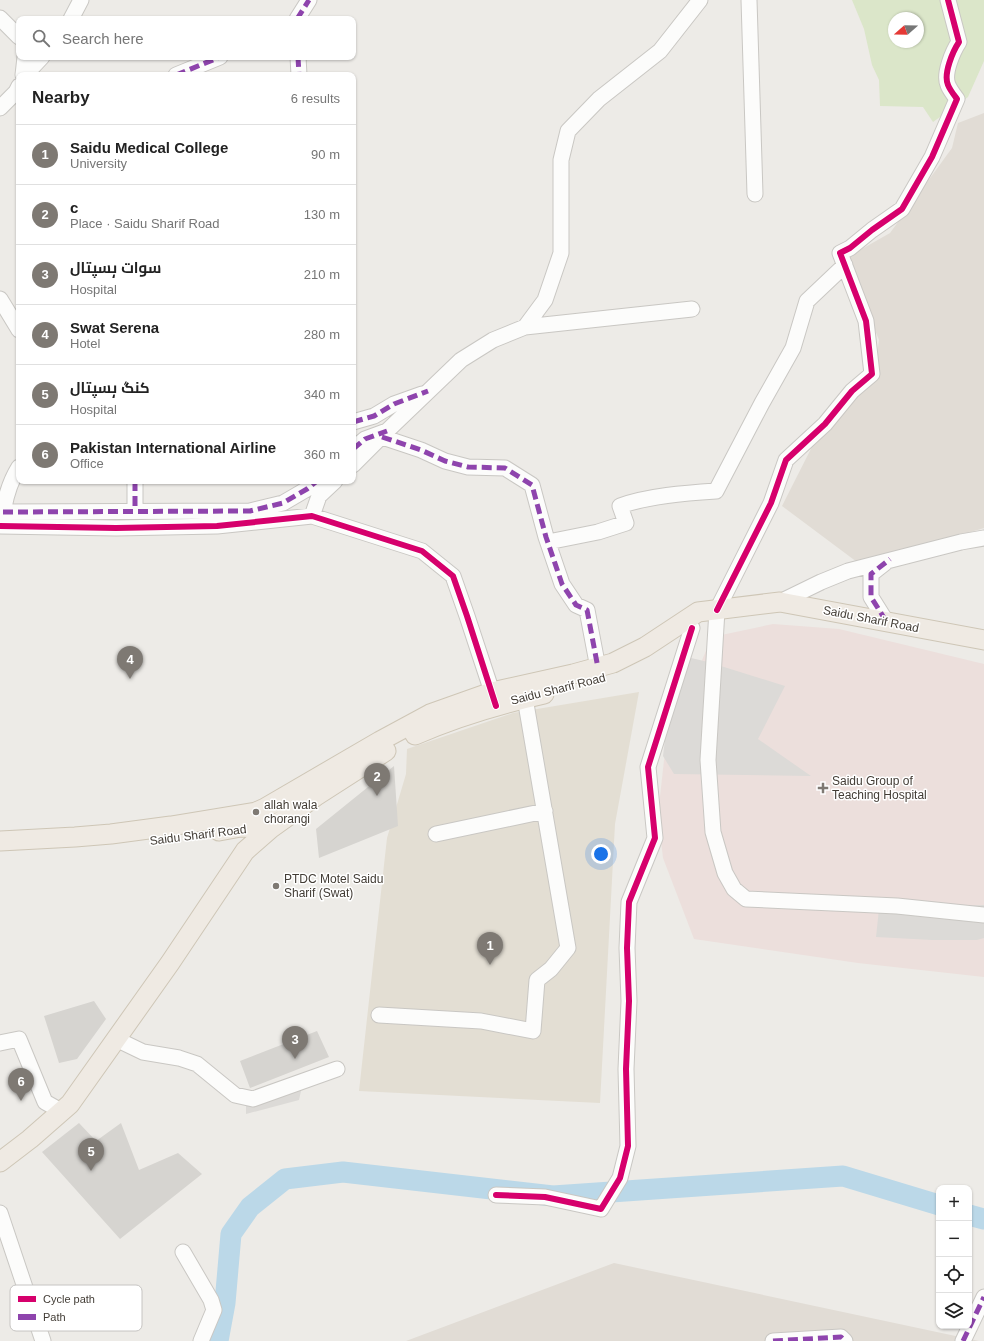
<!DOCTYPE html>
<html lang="en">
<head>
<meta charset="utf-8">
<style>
  :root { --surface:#fff; --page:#f6f6f6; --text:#222; --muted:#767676; --line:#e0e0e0; --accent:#7e7973 }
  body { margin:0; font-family:Arial,Cairo,sans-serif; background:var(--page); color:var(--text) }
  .controls { position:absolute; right:12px; bottom:12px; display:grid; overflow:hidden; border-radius:8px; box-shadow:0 1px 3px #0004 }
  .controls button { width:36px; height:36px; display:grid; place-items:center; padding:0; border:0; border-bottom:1px solid var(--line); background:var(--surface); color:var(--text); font:20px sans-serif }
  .compass { position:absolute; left:888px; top:12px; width:36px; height:36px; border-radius:50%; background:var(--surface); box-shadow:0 1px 3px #0004; rotate:250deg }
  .you { position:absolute; left:601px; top:854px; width:14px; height:14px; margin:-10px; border:3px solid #fff; border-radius:50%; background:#1a73e8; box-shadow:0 0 0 6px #1a73e833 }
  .badge { display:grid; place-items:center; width:26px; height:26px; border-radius:50%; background:var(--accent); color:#fff; font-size:13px; font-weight:700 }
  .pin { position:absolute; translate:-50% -33px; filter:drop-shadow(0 1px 2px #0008) }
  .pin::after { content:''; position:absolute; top:21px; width:14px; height:12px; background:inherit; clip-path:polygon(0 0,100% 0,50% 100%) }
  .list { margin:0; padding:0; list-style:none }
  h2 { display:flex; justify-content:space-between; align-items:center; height:52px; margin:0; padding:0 16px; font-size:17px }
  h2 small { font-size:13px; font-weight:400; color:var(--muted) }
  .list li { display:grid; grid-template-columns:26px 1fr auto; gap:12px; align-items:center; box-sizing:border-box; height:60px; padding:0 16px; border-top:1px solid var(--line) }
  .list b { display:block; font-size:15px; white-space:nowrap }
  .list p { margin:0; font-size:13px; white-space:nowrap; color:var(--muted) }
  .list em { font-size:13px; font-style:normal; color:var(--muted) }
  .icon { flex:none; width:22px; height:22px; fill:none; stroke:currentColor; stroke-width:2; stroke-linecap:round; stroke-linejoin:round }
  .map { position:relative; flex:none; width:984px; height:1341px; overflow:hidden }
  .search { position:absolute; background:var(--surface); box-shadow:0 1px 3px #0004; left:16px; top:16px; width:340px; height:44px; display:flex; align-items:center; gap:10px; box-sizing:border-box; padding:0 14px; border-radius:8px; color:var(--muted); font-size:15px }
  .panel { position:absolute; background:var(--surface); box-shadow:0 1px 3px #0004; left:16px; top:72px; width:340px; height:412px; border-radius:8px }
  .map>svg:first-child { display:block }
</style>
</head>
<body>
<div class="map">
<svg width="984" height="1341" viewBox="0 0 984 1341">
  <rect width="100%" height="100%" fill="#edebe7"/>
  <path fill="#e1dcd5" d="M 984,113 L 984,528 L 861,565 L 782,506 L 822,427 L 873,383 L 879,340 L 846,258 L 890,233 L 952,148 L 958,123 Z
    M 614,1263 L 979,1341 L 406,1341 Z"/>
  <path fill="#e3ded3" d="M 639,692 L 615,824 L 600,1103 L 359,1091 L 387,838 L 406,774 L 407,749 L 513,713 Z"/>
  <path fill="#ecdfdc" d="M 773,624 L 839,629 L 984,664 L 984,977 L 858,963 L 694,939 L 663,858 L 658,815 L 664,760 L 685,699 L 712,637 Z"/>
  <path fill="#dbe6c9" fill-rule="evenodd" d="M 852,0 L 984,0 L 984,61 L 968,97 L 933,122 L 923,107 L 880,106 L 879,80 L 872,65 L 864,29 ZM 894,18 L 918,18 L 918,42 L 894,42 Z"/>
  <path fill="#dcdad7" d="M 687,657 L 708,662 L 785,686 L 758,739 L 811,776 L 674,774 L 663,756 L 667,723 Z
    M 984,905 L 984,938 L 977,940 L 932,940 L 876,937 L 879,909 Z
    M 305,1073 L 299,1100 L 246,1114 L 246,1099 Z"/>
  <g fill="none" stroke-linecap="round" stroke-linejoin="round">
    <path stroke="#bbd8e8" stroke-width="21" d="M 969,1215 L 984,1219
      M 218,1341 L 225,1303 L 231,1234 L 250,1207 L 285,1179 L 343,1172 L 553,1196 L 843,1176 L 939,1205"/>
  </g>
  <path fill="#d6d4d0" d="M 394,766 L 398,826 L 319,858 L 316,829 Z
    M 94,1001 L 106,1019 L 77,1059 L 59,1063 L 44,1016 Z
    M 317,1031 L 329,1057 L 250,1088 L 240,1061 Z
    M 79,1123 L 96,1141 L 121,1123 L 139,1170 L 178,1153 L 202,1174 L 120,1239 L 42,1152 Z"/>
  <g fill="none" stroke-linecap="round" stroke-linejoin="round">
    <g stroke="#c9c7c3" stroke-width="17">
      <path id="minor" d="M 749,0 L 755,194
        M 948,0 L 959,42 C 953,51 943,74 948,85 C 950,90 954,95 957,99 L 932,157 L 902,209 L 872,230 L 850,248 L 840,253 L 866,321 L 872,374 L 852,391 L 825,424 L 786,460 L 771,503 L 717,610 L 708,760 L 713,832 L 725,873 L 734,889 L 746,899 L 897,906 L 984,915
        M 0,18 L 19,37
        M 71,19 L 81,0
        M 297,19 L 309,0
        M 298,57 L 299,75
        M 23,75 L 25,57
        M 25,75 L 42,57
        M 176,75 L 220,57
        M 0,108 L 16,92 L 19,86
        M 0,299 L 19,330
        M 525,327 L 545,300 L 561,253 L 561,160 L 568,131 L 599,99 L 660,51 L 700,0
        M 353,422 L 374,416 L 394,404 L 422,394
        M 382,437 L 421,450 L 445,461 L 468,467 L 505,468 L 532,485 L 546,537 L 562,584 L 576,605 L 587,610 L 598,668
        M 353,449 L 365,439 L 384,432
        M 353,465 L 387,431 L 461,360 L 493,340 L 525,327 L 692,309
        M 135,481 L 135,511
        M 3,512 L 250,511 L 283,503 L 307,489 L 317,481
        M 312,516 L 319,496 L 335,481
        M 2,521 C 4,502 9,483 19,467
        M 0,526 L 116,528 L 217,526 L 312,516 L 422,551 L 453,576 L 467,616 L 495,701
        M 548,542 L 598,532 L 626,523 L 620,506 C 648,496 685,493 716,491 L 762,403 L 793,348 L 807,301 L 845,265
        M 885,563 L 871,574 L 871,597 L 886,621
        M 780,602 L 821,582 L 848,571 L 961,542 L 984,538
        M 436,834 L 545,811
        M 379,1015 L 481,1021 L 533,1031 L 537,980 L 551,969 L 568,948 L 525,698
        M 116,1039 L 143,1052 L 179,1058 L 197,1064 L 235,1095 L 253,1099 L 337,1069
        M 0,1043 L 19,1039 L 45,1102 L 61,1111
        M 496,1195 L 545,1197 L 601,1209 L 620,1178 L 628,1146 L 626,1069 L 629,1001 L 627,948 L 629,902 L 655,838 L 648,767 L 692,628
        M 0,1213 L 43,1341
        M 183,1252 L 211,1300 L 214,1310 L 201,1341
        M 773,1341 L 841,1337 L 845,1341
        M 963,1341 L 984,1297"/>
    </g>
    <g stroke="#cec6b6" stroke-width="21">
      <path id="major" d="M 415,735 C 456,717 500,704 544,694
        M 219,831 L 241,827 L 270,829 L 316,796 L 386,751
        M 0,841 L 75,837 L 111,834 L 171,826 L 256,812 L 265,808 L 380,741 L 430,714 L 492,692 L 573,674 L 613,663 L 645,647 L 698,612 L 780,602 L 984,640
        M 0,1162 L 30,1139 L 70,1104 L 170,963 L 245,851 L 270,829"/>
    </g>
    <use href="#minor" stroke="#fcfcfb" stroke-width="15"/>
    <use href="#major" stroke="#efeae3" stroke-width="19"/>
    <path stroke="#8e44ad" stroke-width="5" stroke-dasharray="10 5" stroke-linecap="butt" d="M 297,19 L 309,0
      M 298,57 L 299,75
      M 176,75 L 220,57
      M 353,422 L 374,416 L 394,404 L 428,391
      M 382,437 L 421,450 L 445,461 L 468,467 L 505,468 L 532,485 L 546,537 L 562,584 L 576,605 L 587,610 L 598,668
      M 353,449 L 365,439 L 387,431
      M 135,481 L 135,511
      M 3,512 L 250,511 L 283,503 L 307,489 L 317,481
      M 886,621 L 871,597 L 871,574 L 890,559
      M 773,1341 L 841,1337 L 845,1341
      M 963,1341 L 984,1297"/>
    <g stroke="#fff" stroke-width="8">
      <path id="cycleway" d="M 0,526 L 116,528 L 217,526 L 312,516 L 422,551 L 453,576 L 467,616 L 496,706
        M 717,610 L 771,503 L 786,460 L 825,424 L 852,391 L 872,374 L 866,321 L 840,253 L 850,248 L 872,230 L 902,209 L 932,157 L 957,99 C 954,95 950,90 948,85 C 943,74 953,51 959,42 L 948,0
        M 496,1195 L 545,1197 L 601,1209 L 620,1178 L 628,1146 L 626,1069 L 629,1001 L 627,948 L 629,902 L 655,838 L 648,767 L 692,628"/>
    </g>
    <use href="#cycleway" stroke="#d6006c" stroke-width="6"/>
  </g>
  <g fill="#7e7973" stroke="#fff" stroke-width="1.5">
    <path d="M821 782h4v4h4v4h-4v4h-4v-4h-4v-4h4z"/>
    <circle cx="256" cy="812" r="4"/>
    <circle cx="276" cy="886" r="4"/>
  </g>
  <g text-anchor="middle" stroke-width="3" stroke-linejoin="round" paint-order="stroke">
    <g font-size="12" fill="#423c35" stroke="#fff">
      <text transform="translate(871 619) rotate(11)" y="4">Saidu Sharif Road</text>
      <text transform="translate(558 689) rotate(-14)" y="4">Saidu Sharif Road</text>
      <text transform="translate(198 835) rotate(-7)" y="4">Saidu Sharif Road</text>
    </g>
    <g font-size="12" fill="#423c35" stroke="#fff" text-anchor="start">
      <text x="832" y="785">Saidu Group of<tspan x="832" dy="14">Teaching Hospital</tspan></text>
      <text x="264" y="809">allah wala<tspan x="264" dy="14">chorangi</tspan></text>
      <text x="284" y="883">PTDC Motel Saidu<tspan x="284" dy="14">Sharif (Swat)</tspan></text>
    </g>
  </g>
  <rect x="10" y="1285" width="132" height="46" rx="6" fill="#fff" stroke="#c6c4c2" stroke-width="1"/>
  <rect x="18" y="1296" width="18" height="6" fill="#d6006c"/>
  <rect x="18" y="1314" width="18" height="6" fill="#8e44ad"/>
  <g font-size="11" fill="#423c35">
    <text x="43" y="1303">Cycle path</text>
    <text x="43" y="1321">Path</text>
  </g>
</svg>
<div class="controls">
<button>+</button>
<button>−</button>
<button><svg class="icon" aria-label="locate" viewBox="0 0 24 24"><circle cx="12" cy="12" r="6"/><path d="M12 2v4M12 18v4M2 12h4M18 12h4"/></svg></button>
<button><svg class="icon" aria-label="layers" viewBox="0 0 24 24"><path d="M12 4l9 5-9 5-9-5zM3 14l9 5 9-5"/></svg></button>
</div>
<svg class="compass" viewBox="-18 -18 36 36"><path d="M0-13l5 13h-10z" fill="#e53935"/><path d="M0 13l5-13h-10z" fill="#767676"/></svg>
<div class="you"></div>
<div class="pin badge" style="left:490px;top:965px">1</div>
<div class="pin badge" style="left:377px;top:796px">2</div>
<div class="pin badge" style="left:295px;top:1059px">3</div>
<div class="pin badge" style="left:130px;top:679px">4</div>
<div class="pin badge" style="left:91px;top:1171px">5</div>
<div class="pin badge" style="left:21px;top:1101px">6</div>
<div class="search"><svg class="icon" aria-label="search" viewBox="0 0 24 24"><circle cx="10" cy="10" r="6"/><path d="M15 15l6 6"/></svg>Search here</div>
<section class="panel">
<h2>Nearby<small>6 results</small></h2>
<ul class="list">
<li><span class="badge">1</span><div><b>Saidu Medical College</b><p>University</p></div><em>90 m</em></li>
<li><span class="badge">2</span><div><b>c</b><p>Place · Saidu Sharif Road</p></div><em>130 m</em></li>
<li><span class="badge">3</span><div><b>سوات ہسپتال</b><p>Hospital</p></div><em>210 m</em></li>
<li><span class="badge">4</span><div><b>Swat Serena</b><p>Hotel</p></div><em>280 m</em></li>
<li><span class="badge">5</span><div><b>کنگ ہسپتال</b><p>Hospital</p></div><em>340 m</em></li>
<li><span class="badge">6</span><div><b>Pakistan International Airline</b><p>Office</p></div><em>360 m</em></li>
</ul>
</section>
</div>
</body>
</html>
